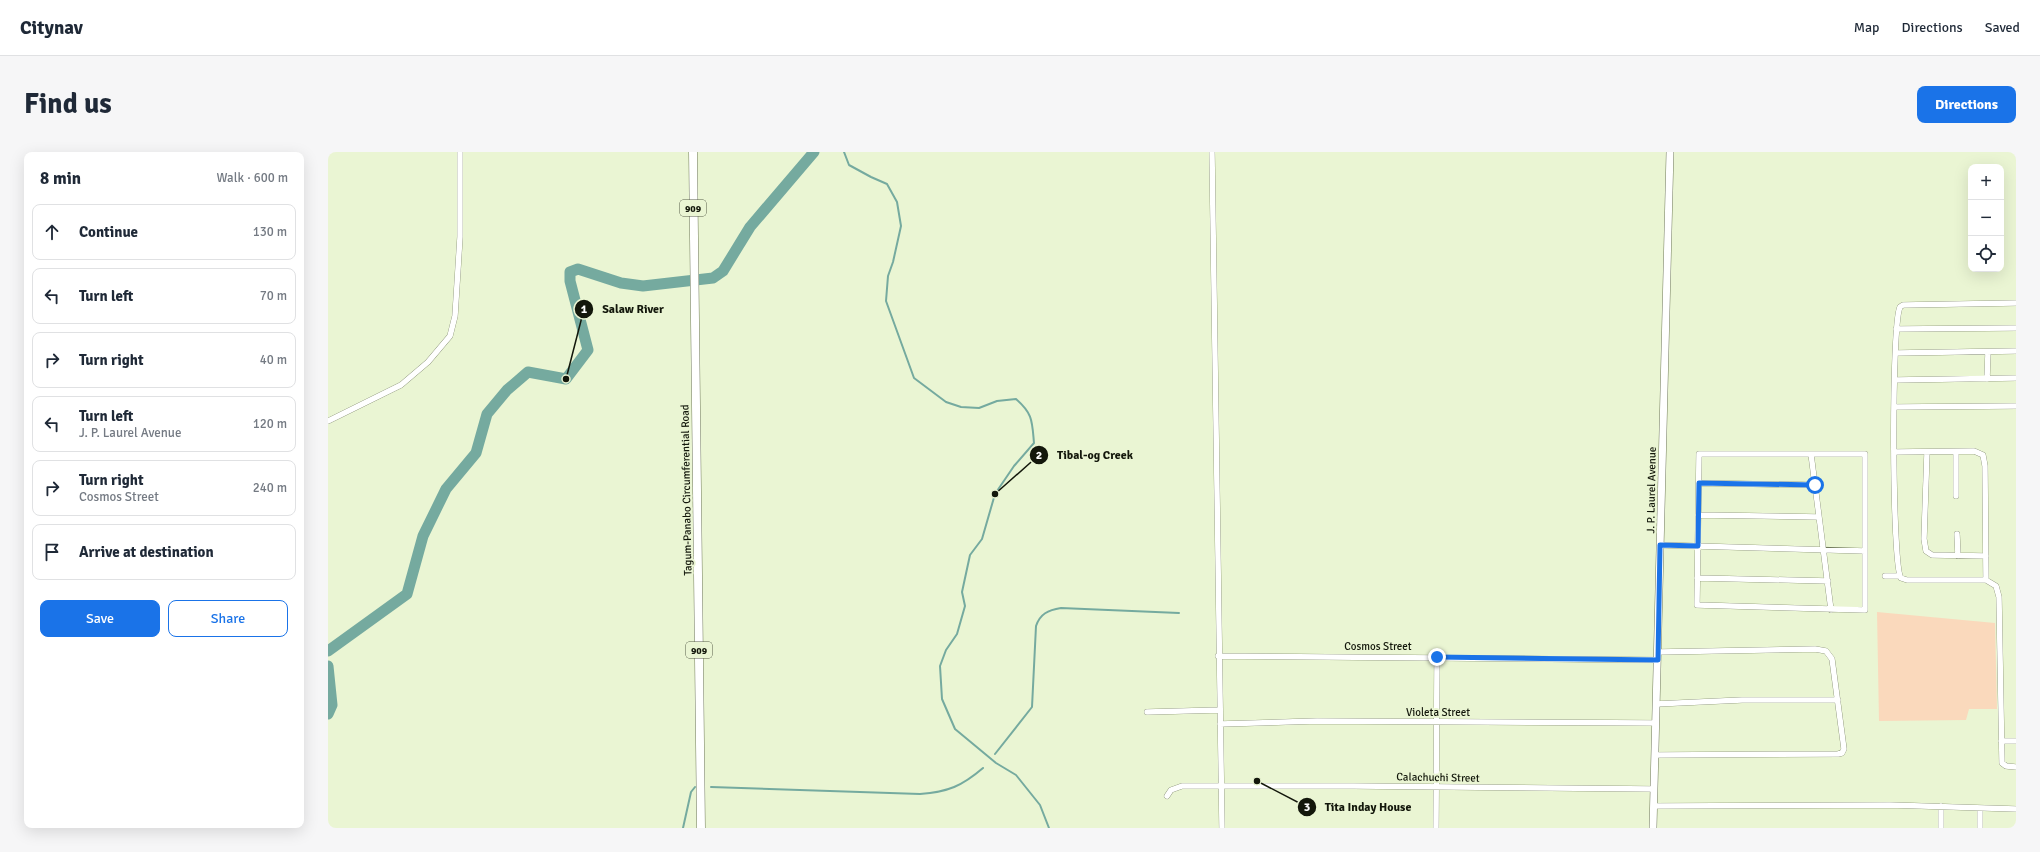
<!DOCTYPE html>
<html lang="en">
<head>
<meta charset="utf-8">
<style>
  :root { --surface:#fff; --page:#f6f6f7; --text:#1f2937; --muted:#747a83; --line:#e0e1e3; --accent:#1a73e8 }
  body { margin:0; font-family:Signika,sans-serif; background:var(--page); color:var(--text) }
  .controls { position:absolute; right:12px; top:12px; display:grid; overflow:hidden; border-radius:8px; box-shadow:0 4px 16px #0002 }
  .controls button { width:36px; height:36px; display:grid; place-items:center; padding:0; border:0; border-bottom:1px solid var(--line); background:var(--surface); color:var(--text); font:20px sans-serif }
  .stop { position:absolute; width:12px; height:12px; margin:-9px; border:3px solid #1a73e8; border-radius:50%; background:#fff }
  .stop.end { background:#1a73e8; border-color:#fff; box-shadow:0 1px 4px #0008 }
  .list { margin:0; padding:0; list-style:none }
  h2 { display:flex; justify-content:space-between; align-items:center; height:52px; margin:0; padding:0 16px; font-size:17px }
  h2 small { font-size:13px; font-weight:400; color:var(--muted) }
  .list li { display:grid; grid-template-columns:26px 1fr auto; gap:12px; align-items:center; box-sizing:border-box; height:56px; margin:0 8px 8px; padding:0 8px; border:1px solid var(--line); border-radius:8px }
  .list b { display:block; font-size:15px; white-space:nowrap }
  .list p { margin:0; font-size:13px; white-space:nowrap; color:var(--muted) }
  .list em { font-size:13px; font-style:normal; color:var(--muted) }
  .actions { display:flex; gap:8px; padding:12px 16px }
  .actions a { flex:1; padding:9px 0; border:1px solid var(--accent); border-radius:8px; text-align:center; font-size:14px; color:var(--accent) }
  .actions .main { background:var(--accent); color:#fff }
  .icon { flex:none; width:22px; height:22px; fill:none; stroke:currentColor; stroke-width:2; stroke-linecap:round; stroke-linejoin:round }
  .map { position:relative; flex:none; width:1688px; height:676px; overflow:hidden; border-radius:8px }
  header { display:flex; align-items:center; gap:24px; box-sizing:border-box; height:56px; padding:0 20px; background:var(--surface); border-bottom:1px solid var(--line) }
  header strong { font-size:19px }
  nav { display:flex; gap:22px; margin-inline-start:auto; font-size:14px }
  .intro { display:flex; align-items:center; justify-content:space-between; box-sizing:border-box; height:96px; padding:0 24px }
  h1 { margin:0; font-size:28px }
  .button { padding:10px 18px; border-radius:8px; background:var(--accent); color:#fff; font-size:14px; font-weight:700 }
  main { display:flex; gap:24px; padding:0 24px }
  aside { flex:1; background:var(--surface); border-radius:8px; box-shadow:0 4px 16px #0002 }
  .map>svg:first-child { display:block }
</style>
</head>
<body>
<header>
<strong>Citynav</strong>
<nav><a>Map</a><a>Directions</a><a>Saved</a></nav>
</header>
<div class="intro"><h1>Find us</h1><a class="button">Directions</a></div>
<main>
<aside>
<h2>8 min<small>Walk · 600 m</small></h2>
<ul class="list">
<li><svg class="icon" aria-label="ahead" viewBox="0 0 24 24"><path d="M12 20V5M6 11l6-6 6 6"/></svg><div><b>Continue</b></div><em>130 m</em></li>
<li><svg class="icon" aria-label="left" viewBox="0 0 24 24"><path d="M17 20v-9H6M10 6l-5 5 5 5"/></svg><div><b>Turn left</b></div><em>70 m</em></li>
<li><svg class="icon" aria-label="right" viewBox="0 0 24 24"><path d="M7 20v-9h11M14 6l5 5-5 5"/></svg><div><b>Turn right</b></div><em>40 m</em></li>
<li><svg class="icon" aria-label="left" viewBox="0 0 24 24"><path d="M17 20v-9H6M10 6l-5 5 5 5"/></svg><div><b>Turn left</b><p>J. P. Laurel Avenue</p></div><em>120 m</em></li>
<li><svg class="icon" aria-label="right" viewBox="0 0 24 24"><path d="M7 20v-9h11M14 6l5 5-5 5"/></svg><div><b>Turn right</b><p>Cosmos Street</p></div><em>240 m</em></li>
<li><svg class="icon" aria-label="arrive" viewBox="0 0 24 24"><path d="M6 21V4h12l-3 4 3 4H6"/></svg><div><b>Arrive at destination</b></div></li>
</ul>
<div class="actions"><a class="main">Save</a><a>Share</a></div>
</aside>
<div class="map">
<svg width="1688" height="676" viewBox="0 0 1688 676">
  <rect width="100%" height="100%" fill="#eaf5d3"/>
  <path fill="#fad9bc" d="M 1549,460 L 1667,471 L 1669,557 L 1641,557 L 1638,568 L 1551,569 Z"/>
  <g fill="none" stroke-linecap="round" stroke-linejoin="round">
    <path stroke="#75aa9f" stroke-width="2" d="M 516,0 L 521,13 L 543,25 L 559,32 L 569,50 L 573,74 L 565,110 L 560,124 L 558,149 L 586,226 L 618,250 L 633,255 L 651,256 L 669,249 L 688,247 C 705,262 704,269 706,291 L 686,314 L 667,342 L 654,387 L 642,403 L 634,440 L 637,454 L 629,482 L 618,498 L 612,514 L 614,547 L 627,577 L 668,611 L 688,623 L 712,653 L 721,676
      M 667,602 L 704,555 L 708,474 C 712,462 720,458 733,456 L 851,461
      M 383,635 L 592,642 C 620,640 634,634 655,616
      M 355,676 L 363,640 L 367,635"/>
    <path stroke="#75aa9f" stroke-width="11" d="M 0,499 L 79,442 L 95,384 L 118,337 L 148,301 L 159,262 L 179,238 L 200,220 L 238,227 L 260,198 L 242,129 L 242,120 L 250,117 L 293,131 L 315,134 L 385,126 L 395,119 L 422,75 L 486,0
      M 0,514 L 4,553 L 0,562"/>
    <g stroke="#717a5c" stroke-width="6">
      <path id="street" d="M 884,0 L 894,676
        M 1688,151 L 1575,153 L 1572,155 C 1563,174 1564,415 1573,426 L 1579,428 L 1658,428 L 1668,434 L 1671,445 L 1674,611 L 1678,614 L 1688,615
        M 1568,177 L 1688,176
        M 1568,201 L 1688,199
        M 1659,227 L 1660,200
        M 1567,228 L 1688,226
        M 1567,255 L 1688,254
        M 0,269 L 73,233 L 100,210 L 122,184 L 127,164 L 132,85 L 132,0
        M 1567,300 L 1646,299 L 1655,303 L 1657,314 L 1658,428
        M 1599,300 L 1596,387 L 1598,399 L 1604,403 L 1658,404
        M 1628,300 L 1628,344
        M 1371,302 L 1537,302 L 1537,458 L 1369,453 Z
        M 1483,302 L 1503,458
        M 1371,331 L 1487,333
        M 1370,363 L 1491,365
        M 1629,382 L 1630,404
        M 1332,393 L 1537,399
        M 1557,424 L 1572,424
        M 1369,426 L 1500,429
        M 890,504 L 1329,508
        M 1328,552 L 1414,548 L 1510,548
        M 819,560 L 892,558
        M 892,572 L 989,569 L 1328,571
        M 1673,589 L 1688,589
        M 1327,603 L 1510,602 L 1514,601 L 1516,597 L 1504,507 L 1498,499 L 1487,497 L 1330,500
        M 839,644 L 843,638 L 854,634 L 1026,634 L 1326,637
        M 1326,654 L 1562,653 L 1688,657
        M 1108,676 L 1109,505
        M 1613,676 L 1613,654
        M 1652,676 L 1652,656"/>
    </g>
    <g stroke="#717a5c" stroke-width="8">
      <path id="secondary" d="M 1325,676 L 1342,0"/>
    </g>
    <g stroke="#717a5c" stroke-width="9">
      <path id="primary" d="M 365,0 L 373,676"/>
    </g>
    <use href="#street" stroke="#fff" stroke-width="5.5"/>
    <use href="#secondary" stroke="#fff" stroke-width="7"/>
    <use href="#primary" stroke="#fff" stroke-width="8"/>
  </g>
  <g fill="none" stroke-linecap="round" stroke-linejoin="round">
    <path stroke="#1a73e8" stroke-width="5" d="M 1109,505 L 1330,508 L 1332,393 L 1370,394 L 1371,331 L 1487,333"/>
  </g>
  <g text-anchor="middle" stroke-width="4" stroke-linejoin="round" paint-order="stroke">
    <g fill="#eaf5d3" stroke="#545a47" stroke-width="1">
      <rect x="352" y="48" width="26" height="16" rx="3"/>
      <rect x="358" y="490" width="26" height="16" rx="3"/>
    </g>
    <g font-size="10" font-weight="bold" fill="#13170b">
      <text x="365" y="60">909</text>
      <text x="371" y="502">909</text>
    </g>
    <g font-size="11" fill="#13170b" stroke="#eaf5d3">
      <text transform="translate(358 338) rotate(-91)" y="4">Tagum-Panabo Circumferential Road</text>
      <text transform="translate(1323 338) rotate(-89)" y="4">J. P. Laurel Avenue</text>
      <text x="1050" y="498">Cosmos Street</text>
      <text x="1110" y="564">Violeta Street</text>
      <text transform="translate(1110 625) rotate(1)" y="4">Calachuchi Street</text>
    </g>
  </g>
  <path fill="none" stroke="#13170b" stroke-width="1.5" d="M238 227L256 157M667 342L711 303M929 629L979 655"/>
  <g fill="#13170b" stroke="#eaf5d3" stroke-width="1.5">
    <circle cx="238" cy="227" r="4"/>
    <circle cx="667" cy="342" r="4"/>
    <circle cx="929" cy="629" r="4"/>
    <circle cx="256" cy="157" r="10"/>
    <circle cx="711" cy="303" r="10"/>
    <circle cx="979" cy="655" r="10"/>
  </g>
  <g font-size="12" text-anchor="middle" font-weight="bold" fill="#fff">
    <text x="256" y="161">1</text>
    <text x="711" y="307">2</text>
    <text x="979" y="659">3</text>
  </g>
  <g font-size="12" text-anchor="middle" font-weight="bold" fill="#13170b" stroke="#eaf5d3" stroke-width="4" stroke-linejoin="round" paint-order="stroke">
    <text x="305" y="161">Salaw River</text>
    <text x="767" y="307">Tibal-og Creek</text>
    <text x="1040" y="659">Tita Inday House</text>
  </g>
</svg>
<div class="controls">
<button>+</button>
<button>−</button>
<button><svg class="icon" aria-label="locate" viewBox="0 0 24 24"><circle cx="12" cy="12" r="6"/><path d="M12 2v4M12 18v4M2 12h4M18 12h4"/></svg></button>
</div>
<div class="stop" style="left:1487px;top:333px"></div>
<div class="stop end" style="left:1109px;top:505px"></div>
</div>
</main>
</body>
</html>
